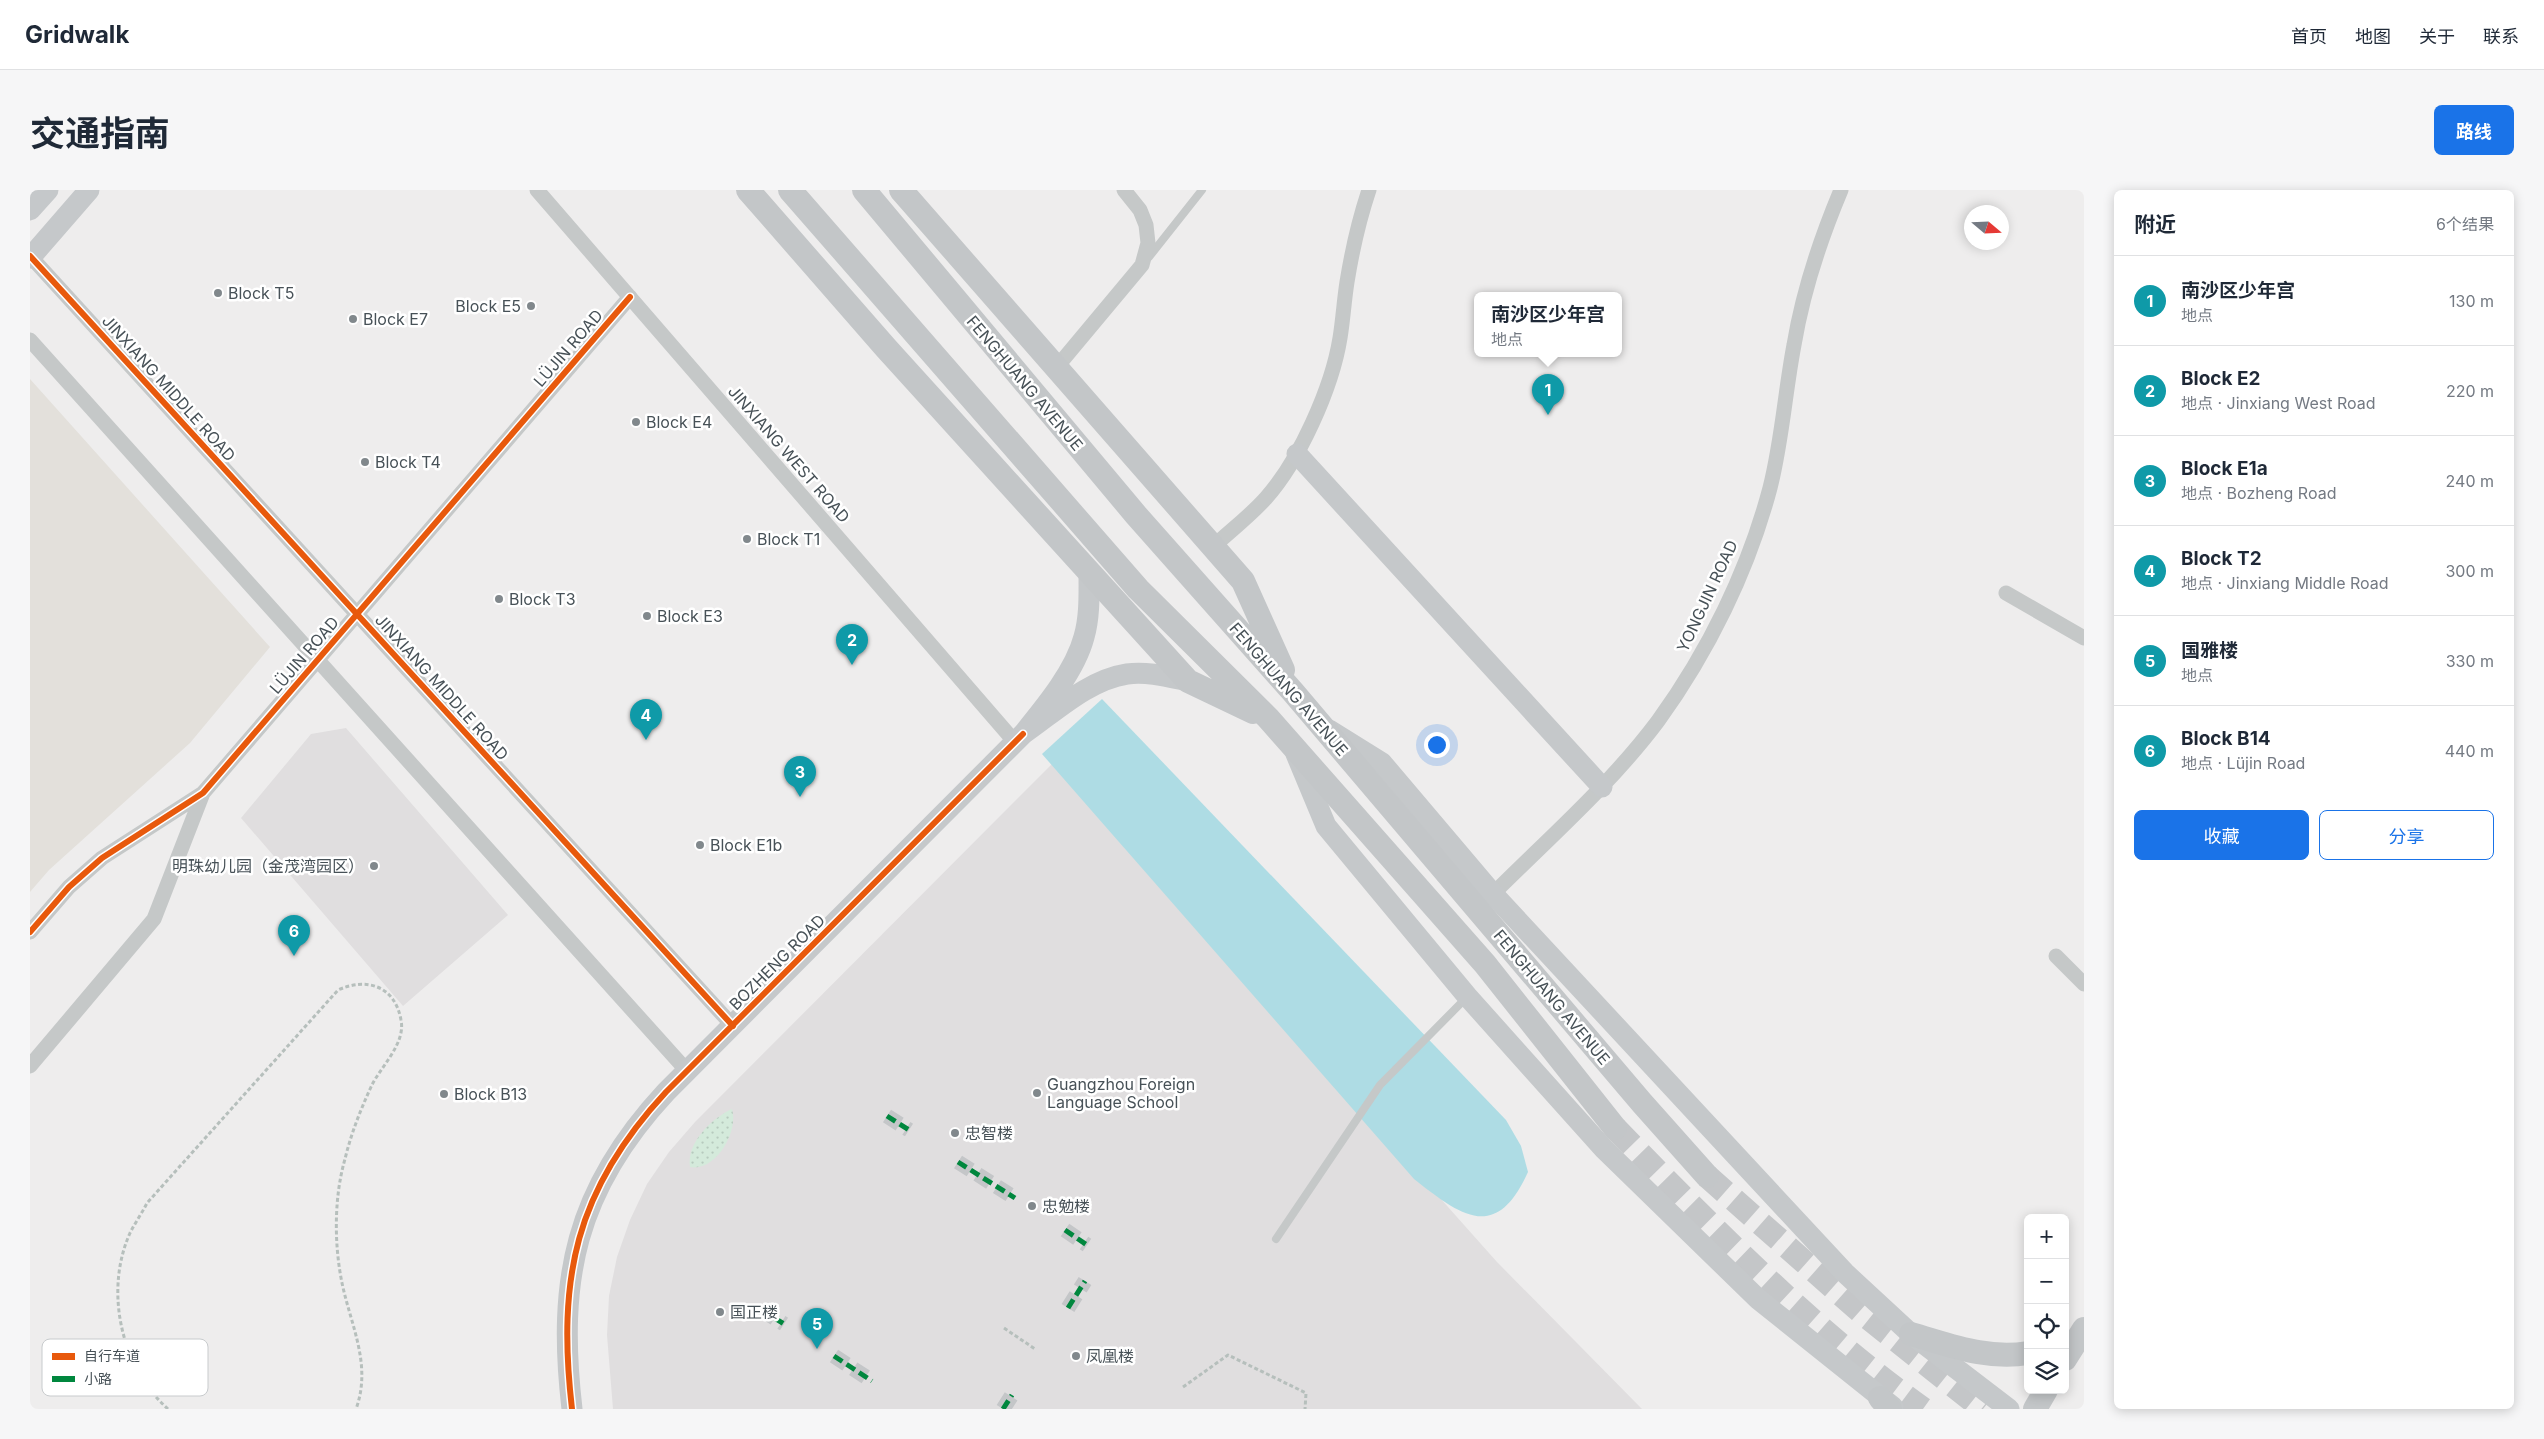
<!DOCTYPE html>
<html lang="zh">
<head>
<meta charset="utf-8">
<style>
  :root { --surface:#fff; --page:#f6f6f7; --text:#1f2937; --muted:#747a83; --line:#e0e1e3; --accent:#1a73e8 }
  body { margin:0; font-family:Inter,"Noto Sans SC",sans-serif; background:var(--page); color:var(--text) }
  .controls { position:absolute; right:15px; bottom:15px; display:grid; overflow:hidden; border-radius:8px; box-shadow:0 2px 12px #0003 }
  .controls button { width:45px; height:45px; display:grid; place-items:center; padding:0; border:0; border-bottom:1px solid var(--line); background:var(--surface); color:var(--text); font:25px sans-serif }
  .compass { position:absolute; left:1934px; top:15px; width:45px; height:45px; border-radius:50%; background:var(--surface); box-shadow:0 2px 12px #0003; rotate:109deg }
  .you { position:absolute; left:1406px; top:554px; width:18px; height:18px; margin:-12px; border:4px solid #fff; border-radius:50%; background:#1a73e8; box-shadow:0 0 0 8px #1a73e833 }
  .badge { display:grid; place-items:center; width:32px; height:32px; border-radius:50%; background:var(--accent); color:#fff; font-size:16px; font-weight:700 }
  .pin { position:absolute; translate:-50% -41px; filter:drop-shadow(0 1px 2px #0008) }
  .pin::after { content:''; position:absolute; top:26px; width:18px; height:15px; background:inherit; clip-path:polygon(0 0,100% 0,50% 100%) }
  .popup { position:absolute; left:1444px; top:102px; width:148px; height:65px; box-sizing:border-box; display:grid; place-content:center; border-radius:8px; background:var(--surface); filter:drop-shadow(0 1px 4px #0005); font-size:16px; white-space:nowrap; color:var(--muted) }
  .popup b { font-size:19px; color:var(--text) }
  .popup::after { content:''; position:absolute; left:50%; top:100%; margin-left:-10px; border:10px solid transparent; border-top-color:var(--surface) }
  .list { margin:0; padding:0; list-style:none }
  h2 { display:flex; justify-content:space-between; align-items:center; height:65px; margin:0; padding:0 20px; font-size:21px }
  h2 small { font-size:16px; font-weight:400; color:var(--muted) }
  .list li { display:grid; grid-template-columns:32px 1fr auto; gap:15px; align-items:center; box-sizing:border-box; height:90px; padding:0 20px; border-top:1px solid var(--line) }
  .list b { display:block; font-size:19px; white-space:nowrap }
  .list p { margin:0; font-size:16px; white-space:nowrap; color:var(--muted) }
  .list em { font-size:16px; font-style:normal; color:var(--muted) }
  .actions { display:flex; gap:10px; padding:15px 20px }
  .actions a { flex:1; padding:11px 0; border:1px solid var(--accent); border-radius:8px; text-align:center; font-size:18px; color:var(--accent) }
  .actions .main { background:var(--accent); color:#fff }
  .icon { flex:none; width:28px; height:28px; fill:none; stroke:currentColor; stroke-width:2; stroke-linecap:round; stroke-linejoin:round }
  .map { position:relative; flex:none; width:2054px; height:1219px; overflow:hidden; border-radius:8px }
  header { display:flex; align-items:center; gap:30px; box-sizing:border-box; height:70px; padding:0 25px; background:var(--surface); border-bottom:1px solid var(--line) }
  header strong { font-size:24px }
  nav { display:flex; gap:28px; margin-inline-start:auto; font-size:18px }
  .intro { display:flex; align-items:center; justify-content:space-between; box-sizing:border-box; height:120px; padding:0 30px }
  h1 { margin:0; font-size:35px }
  .button { padding:12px 22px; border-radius:8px; background:var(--accent); color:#fff; font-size:18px; font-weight:700 }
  main { display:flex; gap:30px; padding:0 30px }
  aside { flex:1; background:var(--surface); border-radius:8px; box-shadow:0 2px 12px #0003 }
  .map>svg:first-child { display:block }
</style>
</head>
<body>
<header>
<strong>Gridwalk</strong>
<nav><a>首页</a><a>地图</a><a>关于</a><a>联系</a></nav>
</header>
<div class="intro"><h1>交通指南</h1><a class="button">路线</a></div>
<main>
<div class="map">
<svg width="2054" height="1219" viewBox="0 0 2054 1219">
  <defs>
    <pattern id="grass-dots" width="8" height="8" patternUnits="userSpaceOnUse" patternTransform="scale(1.25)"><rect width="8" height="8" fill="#d4eadb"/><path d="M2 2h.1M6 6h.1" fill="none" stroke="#b7cabe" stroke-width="1.8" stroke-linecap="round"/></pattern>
  </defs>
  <rect width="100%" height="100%" fill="#eeeded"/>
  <path fill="#e3e0db" d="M 0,189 L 240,457 L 160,553 L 19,680 L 0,702 Z"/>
  <path fill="#e0dedf" d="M 316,538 L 478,725 L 373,816 L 211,628 L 281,544 Z
    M 1023,573 L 1467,1072 L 1612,1219 L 583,1219 L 577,1145 L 579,1106 L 587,1067 L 600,1030 L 617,994 L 639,962 L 665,932 Z"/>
  <path fill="url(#grass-dots)" d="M 702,919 C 709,942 685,982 660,977 C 656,953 682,928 702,919 Z"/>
  <path fill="#aedce4" d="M 1072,509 L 1476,930 L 1491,956 L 1498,982 C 1466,1053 1431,1026 1384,989 L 1012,564 Z"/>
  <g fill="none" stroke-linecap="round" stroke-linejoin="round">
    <path stroke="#c4c6c8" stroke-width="15" stroke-dasharray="15 8" stroke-linecap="butt" d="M 857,926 L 879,940
      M 928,972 L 985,1008
      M 1035,1040 L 1057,1055
      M 1038,1118 L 1055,1091
      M 732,1120 L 754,1134
      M 804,1166 L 842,1191
      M 973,1219 L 982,1205"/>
    <path stroke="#c4c6c8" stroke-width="24" stroke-dasharray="24 12" stroke-linecap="butt" d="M 1585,938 C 1682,1037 1780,1138 1893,1219
      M 1677,986 L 1831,1122 L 1953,1219"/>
    <path stroke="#b6bfbc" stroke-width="3" stroke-dasharray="4 2.5" stroke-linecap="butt" d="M 974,1138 L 1005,1159
      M 1153,1197 L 1198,1165 L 1276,1203 L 1275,1219
      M 138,1219 C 91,1177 74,1101 100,1043 C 105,1033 112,1023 117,1013 L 308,800 C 337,787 365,796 371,830 C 376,854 350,877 341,897 C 330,921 321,944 315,969 C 304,1007 304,1054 312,1093 C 321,1136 342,1175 326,1219"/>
    <path stroke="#c5c8c8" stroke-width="8" d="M 1119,67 L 1172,0
      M 1246,1049 L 1350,895 L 1436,808"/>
    <path stroke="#c5c8c8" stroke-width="15" d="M 507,0 L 985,552
      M 0,66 L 703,836
      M 0,150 L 658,882
      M 1026,178 L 1112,75 L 1118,53 L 1116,35 L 1110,20 L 1094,0
      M 1183,357 C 1200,341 1220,326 1236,308 C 1269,271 1302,198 1310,148 C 1313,130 1314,111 1317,92 C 1322,61 1329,30 1339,0
      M 1976,403 L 2054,448
      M 1463,704 C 1519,648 1580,595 1628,531 C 1678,462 1718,381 1740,298 C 1752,251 1755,202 1764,155 C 1773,101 1790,50 1811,0
      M 0,742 L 39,697 L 72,668 L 173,603 L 600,107
      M 2026,766 L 2054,794
      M 0,876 L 124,729 L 173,603"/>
    <path stroke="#c5c8ca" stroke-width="21" d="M 0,20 L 18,0
      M 0,68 L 59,0
      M 1267,264 L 1572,597
      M 1059,382 C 1059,404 1060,426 1054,447 C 1045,481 1015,517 993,544 C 1025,522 1058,490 1097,484 C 1117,481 1139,487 1158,491
      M 1299,540 L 1352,573 L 1463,704 L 1815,1083 L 1881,1144 L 1979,1219
      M 1266,564 L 1296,636 L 1437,806 L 1574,959 L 1728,1109 L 1863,1217
      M 542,1219 C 527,1089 545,1000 636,902 L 993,544"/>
    <path stroke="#c3c6c8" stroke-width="24" d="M 718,0 L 856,158 L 1158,491 L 1223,522
      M 760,0 L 1108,399 L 1238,528 L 1455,774 L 1585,938
      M 834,0 L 1106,325 L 1263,502 L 1612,913 L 1677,986
      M 871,0 L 1213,391 L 1253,480
      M 1881,1144 C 1920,1155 1957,1170 1998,1163
      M 2035,1169 L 2054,1139
      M 1850,1208 L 1860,1219
      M 2005,1219 L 2016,1200"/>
    <path stroke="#00873e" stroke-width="5" stroke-dasharray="10 5" stroke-linecap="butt" d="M 857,926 L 879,940
      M 928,972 L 985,1008
      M 1035,1040 L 1057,1055
      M 1038,1118 L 1055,1091
      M 732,1120 L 754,1134
      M 804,1166 L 842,1191
      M 973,1219 L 982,1205"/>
    <g stroke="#fff" stroke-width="9">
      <path id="cycleway" d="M 0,66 L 703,836
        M 0,742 L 39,697 L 72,668 L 173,603 L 600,107
        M 542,1219 C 527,1089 545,1000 636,902 L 993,544"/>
    </g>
    <use href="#cycleway" stroke="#e8590c" stroke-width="6"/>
  </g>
  <g fill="#81888c" stroke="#fff" stroke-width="2">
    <circle cx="188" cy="103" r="5"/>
    <circle cx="501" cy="116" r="5"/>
    <circle cx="323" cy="129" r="5"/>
    <circle cx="606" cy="232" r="5"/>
    <circle cx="335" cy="272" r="5"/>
    <circle cx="717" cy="349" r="5"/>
    <circle cx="469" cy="409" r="5"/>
    <circle cx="617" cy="426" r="5"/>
    <circle cx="670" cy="655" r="5"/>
    <circle cx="344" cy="676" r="5"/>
    <circle cx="1007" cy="903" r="5"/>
    <circle cx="414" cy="904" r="5"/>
    <circle cx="925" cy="943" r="5"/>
    <circle cx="1002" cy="1016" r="5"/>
    <circle cx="690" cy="1122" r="5"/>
    <circle cx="1046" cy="1166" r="5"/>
  </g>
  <g text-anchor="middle" stroke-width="5" stroke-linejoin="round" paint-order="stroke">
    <g font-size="16" fill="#475157" stroke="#fff" text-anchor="start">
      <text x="198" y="109">Block T5</text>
      <text x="491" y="122" text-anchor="end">Block E5</text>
      <text x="333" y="135">Block E7</text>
      <text x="616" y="238">Block E4</text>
      <text x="345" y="278">Block T4</text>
      <text x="727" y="355">Block T1</text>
      <text x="479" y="415">Block T3</text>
      <text x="627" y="432">Block E3</text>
      <text x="680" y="661">Block E1b</text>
      <text x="334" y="682" text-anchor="end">明珠幼儿园（金茂湾园区）</text>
      <text x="1017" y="900">Guangzhou Foreign<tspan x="1017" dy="18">Language School</tspan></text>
      <text x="424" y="910">Block B13</text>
      <text x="935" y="949">忠智楼</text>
      <text x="1012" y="1022">忠勉楼</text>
      <text x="700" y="1128">国正楼</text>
      <text x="1056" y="1172">凤凰楼</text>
    </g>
    <g font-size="16" fill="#475157" stroke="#fff">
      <text transform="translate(538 158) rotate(-49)" y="6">LÜJIN ROAD</text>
      <text transform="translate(995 193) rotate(50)" y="6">FENGHUANG AVENUE</text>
      <text transform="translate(139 198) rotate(48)" y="6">JINXIANG MIDDLE ROAD</text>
      <text transform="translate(759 264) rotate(49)" y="6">JINXIANG WEST ROAD</text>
      <text transform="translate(1677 406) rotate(-65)" y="6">YONGJIN ROAD</text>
      <text transform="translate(274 465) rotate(-49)" y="6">LÜJIN ROAD</text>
      <text transform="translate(412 497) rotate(48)" y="6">JINXIANG MIDDLE ROAD</text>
      <text transform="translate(1259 499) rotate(49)" y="6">FENGHUANG AVENUE</text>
      <text transform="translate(747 772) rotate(-45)" y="6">BOZHENG ROAD</text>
      <text transform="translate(1522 807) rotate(50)" y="6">FENGHUANG AVENUE</text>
    </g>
  </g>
  <rect x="12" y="1149" width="166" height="57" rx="8" fill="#fff" stroke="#c8cbcd" stroke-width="1"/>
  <rect x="22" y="1163" width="23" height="7" fill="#e8590c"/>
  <rect x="22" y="1186" width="23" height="6" fill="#00873e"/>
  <g font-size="14" fill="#475157">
    <text x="54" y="1171">自行车道</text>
    <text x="54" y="1194">小路</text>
  </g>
</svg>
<div class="controls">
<button>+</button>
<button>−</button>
<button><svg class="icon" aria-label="locate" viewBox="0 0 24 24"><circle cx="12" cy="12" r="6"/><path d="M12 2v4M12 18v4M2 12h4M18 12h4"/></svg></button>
<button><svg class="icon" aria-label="layers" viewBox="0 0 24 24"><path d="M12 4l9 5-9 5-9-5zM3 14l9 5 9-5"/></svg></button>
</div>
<svg class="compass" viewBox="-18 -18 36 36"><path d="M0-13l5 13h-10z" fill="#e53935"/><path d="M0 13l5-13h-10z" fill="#747a83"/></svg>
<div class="you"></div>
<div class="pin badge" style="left:1518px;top:225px;background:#0f9aa8">1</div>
<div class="popup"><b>南沙区少年宫</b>地点</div>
<div class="pin badge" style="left:822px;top:475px;background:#0f9aa8">2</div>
<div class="pin badge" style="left:770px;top:607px;background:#0f9aa8">3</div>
<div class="pin badge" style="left:616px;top:550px;background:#0f9aa8">4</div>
<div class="pin badge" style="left:787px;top:1159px;background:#0f9aa8">5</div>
<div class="pin badge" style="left:264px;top:766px;background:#0f9aa8">6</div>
</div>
<aside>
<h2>附近<small>6个结果</small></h2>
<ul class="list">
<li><span class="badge" style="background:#0f9aa8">1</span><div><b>南沙区少年宫</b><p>地点</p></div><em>130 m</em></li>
<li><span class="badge" style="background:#0f9aa8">2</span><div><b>Block E2</b><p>地点 · Jinxiang West Road</p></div><em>220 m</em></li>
<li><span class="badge" style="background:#0f9aa8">3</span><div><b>Block E1a</b><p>地点 · Bozheng Road</p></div><em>240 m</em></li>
<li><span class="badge" style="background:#0f9aa8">4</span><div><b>Block T2</b><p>地点 · Jinxiang Middle Road</p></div><em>300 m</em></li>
<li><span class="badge" style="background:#0f9aa8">5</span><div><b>国雅楼</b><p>地点</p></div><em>330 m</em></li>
<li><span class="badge" style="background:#0f9aa8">6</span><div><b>Block B14</b><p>地点 · Lüjin Road</p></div><em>440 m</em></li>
</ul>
<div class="actions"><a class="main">收藏</a><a>分享</a></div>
</aside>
</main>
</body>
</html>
